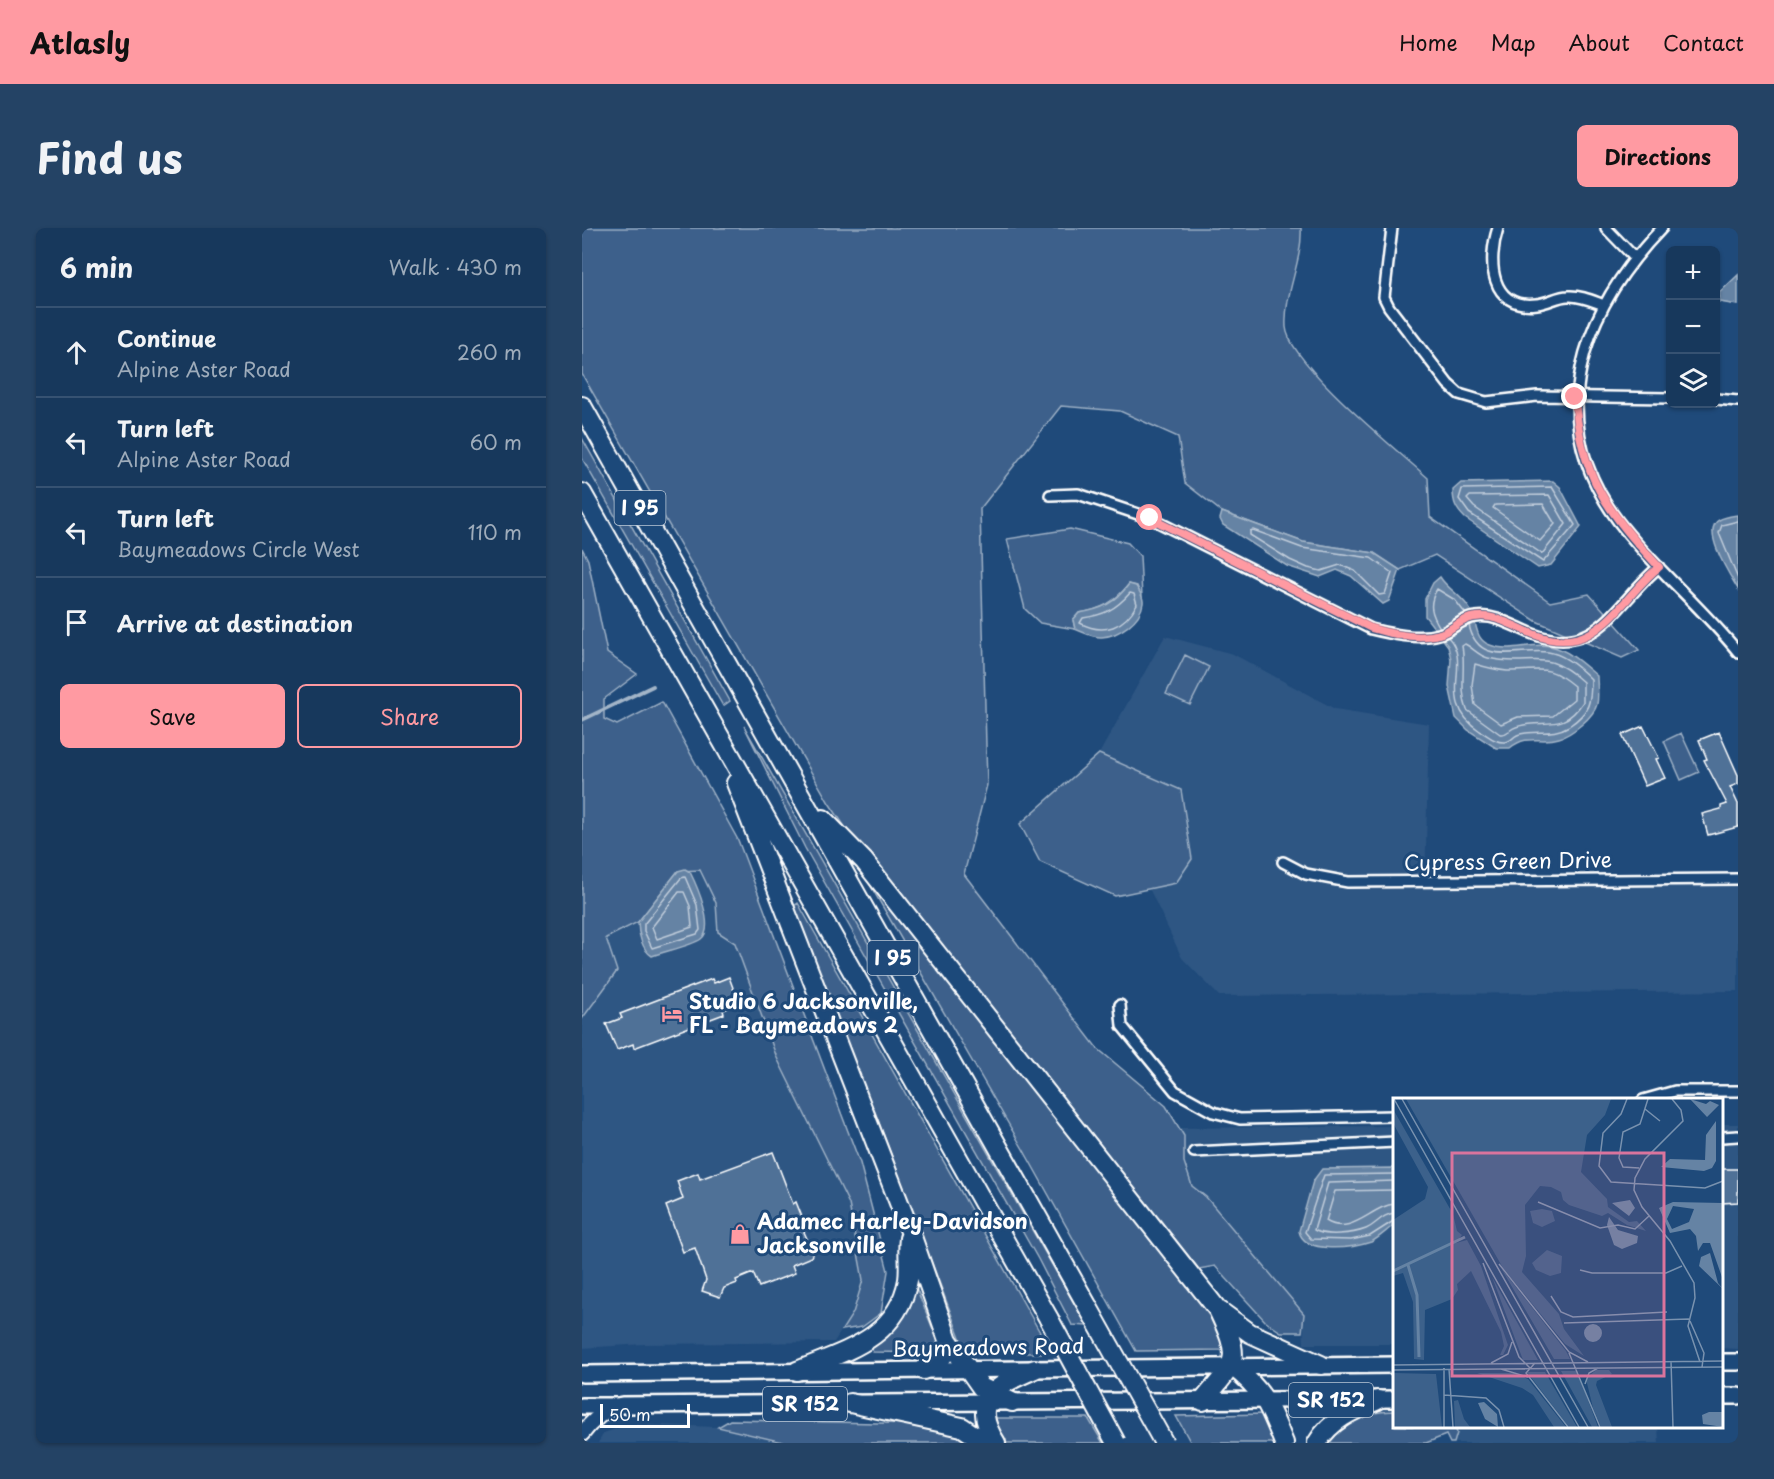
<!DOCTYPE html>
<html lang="en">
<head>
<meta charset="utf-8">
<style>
  :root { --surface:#17385c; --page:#244365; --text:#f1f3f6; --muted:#9eacbb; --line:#365272; --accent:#ff9aa2 }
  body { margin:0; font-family:"Playpen Sans",sans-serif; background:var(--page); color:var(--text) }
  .controls { position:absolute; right:18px; top:18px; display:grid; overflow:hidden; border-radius:9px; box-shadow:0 2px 4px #0004 }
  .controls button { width:54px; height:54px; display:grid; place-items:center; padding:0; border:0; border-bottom:2px solid var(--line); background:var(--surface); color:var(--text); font:30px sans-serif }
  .scale { position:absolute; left:18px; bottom:15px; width:90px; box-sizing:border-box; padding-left:6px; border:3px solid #fff; border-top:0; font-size:16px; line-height:21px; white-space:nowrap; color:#fff; -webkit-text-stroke:4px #1f4a7a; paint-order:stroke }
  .stop { position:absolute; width:18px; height:18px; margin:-14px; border:4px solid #ff9aa2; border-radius:50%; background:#fff }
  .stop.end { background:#ff9aa2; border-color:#fff; box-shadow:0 2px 6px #0008 }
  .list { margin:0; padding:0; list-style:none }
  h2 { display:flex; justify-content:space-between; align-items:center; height:78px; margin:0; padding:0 24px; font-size:26px }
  h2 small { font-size:20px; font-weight:400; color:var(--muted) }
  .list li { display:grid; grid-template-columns:39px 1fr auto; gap:18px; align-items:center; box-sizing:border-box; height:90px; padding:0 24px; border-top:2px solid var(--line) }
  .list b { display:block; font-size:22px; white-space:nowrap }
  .list p { margin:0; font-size:20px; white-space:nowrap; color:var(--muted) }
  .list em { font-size:20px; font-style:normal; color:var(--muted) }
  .actions { display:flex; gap:12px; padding:18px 24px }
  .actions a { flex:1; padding:14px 0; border:2px solid var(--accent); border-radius:9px; text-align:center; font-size:21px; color:var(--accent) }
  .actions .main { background:var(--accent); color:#111 }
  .icon { flex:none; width:33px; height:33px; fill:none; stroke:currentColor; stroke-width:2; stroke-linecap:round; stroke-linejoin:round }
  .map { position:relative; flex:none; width:1156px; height:1215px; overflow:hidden; border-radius:9px }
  header { display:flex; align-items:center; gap:36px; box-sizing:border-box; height:84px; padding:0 30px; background:var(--accent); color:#111 }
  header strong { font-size:28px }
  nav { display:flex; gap:33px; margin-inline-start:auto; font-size:21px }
  .intro { display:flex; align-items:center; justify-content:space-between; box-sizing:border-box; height:144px; padding:0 36px }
  h1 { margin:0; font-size:42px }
  .button { padding:15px 27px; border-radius:9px; background:var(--accent); color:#111; font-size:21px; font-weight:700 }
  main { display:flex; gap:36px; padding:0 36px }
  aside { flex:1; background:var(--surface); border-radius:9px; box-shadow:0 2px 4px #0004 }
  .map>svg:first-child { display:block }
</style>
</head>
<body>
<header>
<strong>Atlasly</strong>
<nav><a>Home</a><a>Map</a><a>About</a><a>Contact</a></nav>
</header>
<div class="intro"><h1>Find us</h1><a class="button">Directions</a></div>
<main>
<aside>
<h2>6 min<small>Walk · 430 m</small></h2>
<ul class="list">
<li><svg class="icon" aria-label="ahead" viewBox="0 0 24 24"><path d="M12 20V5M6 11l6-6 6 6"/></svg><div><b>Continue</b><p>Alpine Aster Road</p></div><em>260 m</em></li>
<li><svg class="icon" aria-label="left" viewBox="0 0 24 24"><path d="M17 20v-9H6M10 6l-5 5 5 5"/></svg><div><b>Turn left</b><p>Alpine Aster Road</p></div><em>60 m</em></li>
<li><svg class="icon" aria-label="left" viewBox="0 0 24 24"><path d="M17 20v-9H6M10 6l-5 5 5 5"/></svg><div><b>Turn left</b><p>Baymeadows Circle West</p></div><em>110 m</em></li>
<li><svg class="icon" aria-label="arrive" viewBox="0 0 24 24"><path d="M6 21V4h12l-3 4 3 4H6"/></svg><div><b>Arrive at destination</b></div></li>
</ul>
<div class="actions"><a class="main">Save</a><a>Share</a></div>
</aside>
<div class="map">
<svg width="1156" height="1215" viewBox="0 0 1156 1215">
  <rect width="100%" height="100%" fill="#1f4a7a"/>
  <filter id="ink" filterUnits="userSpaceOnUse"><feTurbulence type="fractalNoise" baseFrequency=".0167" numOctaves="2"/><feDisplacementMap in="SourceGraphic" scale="12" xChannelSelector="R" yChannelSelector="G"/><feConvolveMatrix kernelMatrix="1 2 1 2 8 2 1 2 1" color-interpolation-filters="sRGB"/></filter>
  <g filter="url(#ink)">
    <path fill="#2e5683" d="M 583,408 L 651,426 L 753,481 L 847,496 L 843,660 L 1156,656 L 1156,763 L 637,768 L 600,730 L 567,660 L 594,655 L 517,526 Z
      M 103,641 L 118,641 L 134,675 L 136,704 L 153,715 L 195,830 L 267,976 L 281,1052 L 271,1085 L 252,1114 L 62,1116 L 0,1120 L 0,789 L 24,711 L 56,694 L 56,703 L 65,725 L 121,675 L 108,644 Z
      M 1140,896 L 1156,896 L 1156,1121 L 1140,1120 Z
      M 812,898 L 812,1116 L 722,1116 L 721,1086 L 624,969 L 610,958 L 602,934 L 602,909 L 596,900 Z
      M 47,1196 L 136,1199 L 205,1215 L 16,1215 L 22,1205 Z
      M 873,1199 L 1076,1199 L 1077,1215 L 872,1215 L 875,1205 Z"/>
    <path fill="#3c618b" stroke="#9eb0c5" stroke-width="1.5" d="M 0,0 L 719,0 C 721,33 702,65 704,99 C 706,134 817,224 846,250 L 848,289 L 968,374 L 1007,366 L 1057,422 L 1040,430 L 954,393 L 853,327 L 818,342 L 792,325 L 721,314 L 640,284 L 603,255 L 596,209 L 538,183 L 479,178 L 398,281 L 405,557 L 382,646 L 515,820 L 584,878 L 602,908 L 602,934 L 610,958 L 624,969 L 722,1086 L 720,1104 L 699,1104 L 684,1094 L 633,1038 L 617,1041 L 437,814 L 280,624 L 247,575 L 0,146 Z
      M 0,210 L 148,473 L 141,478 L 0,230 Z
      M 488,301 L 546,315 L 558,328 L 560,369 L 555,358 L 547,356 C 532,375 520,381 497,385 L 491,392 L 493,401 L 458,395 L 443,381 L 425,311 Z
      M 0,320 L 6,332 L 25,425 L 55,446 L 22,471 L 22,491 L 35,497 L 80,474 L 156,612 L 278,935 L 306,1043 L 299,1085 L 280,1099 L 260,1102 L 271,1085 L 281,1052 L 267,976 L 195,830 L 153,715 L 136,704 L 134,675 L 118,642 L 96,643 L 56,694 L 24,710 L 35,743 L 0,791 Z
      M 603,427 L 627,439 L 608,477 L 584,466 Z
      M 162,498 L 505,1098 L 490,1097 L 456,1031 L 223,620 Z
      M 1099,505 L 1117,544 L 1099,552 L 1082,513 Z
      M 517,526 L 599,562 L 610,631 L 594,655 L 533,668 L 458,634 L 438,596 Z
      M 269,624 L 635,1096 L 641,1122 L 554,1123 L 441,921 Z
      M 216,675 L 455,1099 L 470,1125 L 385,1125 L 382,1120 L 293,884 L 245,777 L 248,771 L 212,678 Z
      M 333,1057 L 357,1116 L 356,1125 L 291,1124 L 288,1119 Z
      M 812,1183 L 813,1198 L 873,1199 L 875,1205 L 872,1215 L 868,1215 L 864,1207 L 844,1215 L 740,1215 C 758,1190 784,1184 812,1183 Z
      M 682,1186 L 693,1215 L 609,1215 L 594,1188 Z
      M 408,1190 L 506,1190 L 521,1215 L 419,1215 Z
      M 148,1192 L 344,1196 L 358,1198 L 396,1215 L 205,1215 L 136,1199 Z"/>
    <path fill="#6583a4" stroke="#a3b5c8" stroke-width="1.5" d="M 1156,47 L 1156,77 L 1138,74 L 1137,65 Z
      M 971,253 L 978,259 L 999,299 L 969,337 L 956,340 L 883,290 C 874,281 871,275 871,262 L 879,255 Z
      M 640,284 L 721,314 L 792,325 L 818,342 L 807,373 L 801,376 L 769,348 L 755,342 L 738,349 L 705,338 L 641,297 L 638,291 Z
      M 1156,287 L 1156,361 C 1149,349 1118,302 1137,292 C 1142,289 1150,288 1156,287 Z
      M 858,349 C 866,362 881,368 889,383 C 896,396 892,411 908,417 C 928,425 949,414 968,418 C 987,422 1001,436 1015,448 C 1015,457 1017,468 1015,476 C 1012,489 989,507 977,510 C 957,516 947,505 928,520 L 914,520 L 886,502 L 874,490 L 867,458 L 869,431 L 866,418 L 843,388 L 843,371 L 851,355 Z
      M 547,356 L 554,358 C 557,363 562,369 561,375 C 559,393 536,408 520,409 C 512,410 501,404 493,401 L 491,392 L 497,385 C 521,381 533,375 547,356 Z
      M 103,641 L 108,644 C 114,656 134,700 119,711 C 109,718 83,723 70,728 C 60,722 56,705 56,694 L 96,643 Z
      M 812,940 L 812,997 C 805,1002 797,1010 789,1014 C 771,1020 722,1027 717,1003 L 731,953 L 740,941 Z"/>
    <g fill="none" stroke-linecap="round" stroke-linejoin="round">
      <path stroke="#c1cddb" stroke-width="1.5" d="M 970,259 L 993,297 L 961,334 L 887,285 L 877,271 L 880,261 Z
        M 967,267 L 984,296 L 960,326 L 892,279 L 885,271 L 888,268 Z
        M 961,276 L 973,296 L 958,313 L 911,280 L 913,277 Z
        M 1156,293 L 1140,297 L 1137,305 L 1156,351
        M 671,302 L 720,320 L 789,330 L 810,345 L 803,366 L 797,367 L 773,343 L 758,337 L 739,343 L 726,340 L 708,332 L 668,307 L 668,303 Z
        M 548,365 L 552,366 L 555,376 C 543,399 522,408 498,395 L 501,390 C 522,387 534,381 548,365 Z
        M 858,400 C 849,385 846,376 855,361 L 873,372 L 883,385
        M 866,409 C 892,437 852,472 898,503 C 906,507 913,515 923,514 C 929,514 932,507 938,506 C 956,502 971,508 987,498 C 1008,484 1009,474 1009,451 C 998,440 982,426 966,424 C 937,420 896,440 887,397
        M 883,416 C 891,420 897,428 906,430 C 950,441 961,417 1001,454 L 1001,474 C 979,507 962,489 934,499 C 927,501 926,507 918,506 L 885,482 C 877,461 884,439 880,418 Z
        M 893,436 C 903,439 914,442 925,443 C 959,444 963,434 992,458 L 992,471 L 971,488 L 936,489 L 919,496 L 893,477 L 890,457 Z
        M 103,649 L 115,677 L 118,702 L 115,706 L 70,720 L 62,703 L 62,696 L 99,650 Z
        M 97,664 L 102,664 L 108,678 L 110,699 L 75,711 L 70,699 Z
        M 813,946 L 742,947 L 723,1004 L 729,1011 L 769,1012 L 788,1008 L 813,992
        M 813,953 L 746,955 L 732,1002 C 743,1009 771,1006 784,1001 C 794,997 800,986 813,985
        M 813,962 L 753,963 L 744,993 C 770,1009 790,977 813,976"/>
      <path stroke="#a3b5c8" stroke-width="4" d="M 0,492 L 71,458"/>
    </g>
    <path fill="#507197" stroke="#fff" stroke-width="1.5" d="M 1061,498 L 1077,530 L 1074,531 L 1083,550 L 1063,558 L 1040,507 Z
      M 1137,504 L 1156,547 L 1156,556 L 1148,559 L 1156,576 L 1156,599 L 1126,607 L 1120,586 L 1139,581 L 1139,578 L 1145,576 L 1122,532 L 1125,531 L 1117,512 Z
      M 147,749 L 157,776 L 141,782 L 142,786 L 52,820 L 51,816 L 35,822 L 24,796 L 40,790 L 38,786 L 130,751 L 132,755 Z
      M 191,924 L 211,976 L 214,974 L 222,994 L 218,995 L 231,1024 L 229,1029 L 210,1037 L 213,1045 L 177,1059 L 171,1045 L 154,1052 L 155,1055 L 142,1060 L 138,1069 L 120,1063 L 124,1052 L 113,1020 L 101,1024 L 84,978 L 101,971 L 95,953 L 116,945 L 118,951 Z
      M 1140,941 L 1156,941 L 1156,974 L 1140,975 Z"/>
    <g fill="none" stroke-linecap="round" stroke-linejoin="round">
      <g stroke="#fff" stroke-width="14">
        <path id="street" d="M 810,0 L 802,69 L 807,79 L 866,156 L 877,166 L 904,174 L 955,168 L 1088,170
          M 916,0 C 905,33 908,82 955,76 C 966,75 976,68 986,68 C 998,67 1011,73 1022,77
          M 1024,0 L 1052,29
          M 1080,0 C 999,84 960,191 1036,293 C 1072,340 1119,378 1156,424
          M 1134,171 L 1156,173
          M 468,267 L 496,266 L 568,290 L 789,401 C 809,406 836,412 857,406 C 870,403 879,390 894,389 C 914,386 933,399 951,406 C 1016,431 1035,373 1077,339
          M 701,634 L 724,646 L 766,654 L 1156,651
          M 538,777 L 540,798 L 593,863 L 631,884 L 658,891 L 813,888
          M 1061,872 L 1093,863 L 1156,863
          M 1140,909 L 1156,908
          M 612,924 L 813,914"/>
      </g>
      <g stroke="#fff" stroke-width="18">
        <path id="secondary" d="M 0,1206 C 8,1195 25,1179 38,1177"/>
      </g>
      <g stroke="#fff" stroke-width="20">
        <path id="primary" d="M 1140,1134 L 1156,1134
          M 0,1146 L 813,1137
          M 1140,1168 L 1156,1168
          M 40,1177 L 813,1171
          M 0,1178 L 34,1178"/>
      </g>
      <g stroke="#fff" stroke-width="22">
        <path id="highway" d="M 0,178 L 506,1079
          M 0,265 L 467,1091
          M 154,555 L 328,1003 L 366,1112 L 399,1159 L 430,1174
          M 241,591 L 282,633 L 636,1082 C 660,1133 655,1132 621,1173
          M 638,1083 L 668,1105 L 739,1137
          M 650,1138 C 683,1164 687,1178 702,1215
          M 341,1142 C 356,1134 365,1130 366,1112
          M 215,1143 C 263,1123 315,1111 326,1052 C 328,1038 325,1024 327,1010
          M 268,1175 L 380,1199 L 404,1215
          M 414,1215 C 386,1171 415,1157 453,1141
          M 735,1215 C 749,1191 772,1182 796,1172"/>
      </g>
      <use href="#street" stroke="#1f4a7a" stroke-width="9"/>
      <use href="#secondary" stroke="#1f4a7a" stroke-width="14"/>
      <use href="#primary" stroke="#1f4a7a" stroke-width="15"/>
      <use href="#highway" stroke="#1f4a7a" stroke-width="18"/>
      <g stroke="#fff" stroke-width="22" stroke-linecap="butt">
        <path id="highway-bridge" d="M 506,1079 L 582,1215
          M 467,1091 L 534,1215"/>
      </g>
      <use href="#highway-bridge" stroke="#1f4a7a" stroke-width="18"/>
    </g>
  </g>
  <g fill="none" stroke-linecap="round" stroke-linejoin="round" filter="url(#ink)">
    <path stroke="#ff9aa2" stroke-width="8" d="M 568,290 L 789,400 C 809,406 836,412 857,406 C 870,403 879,390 894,389 C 914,386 933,399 951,406 C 1016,432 1035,373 1077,339 C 1025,283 998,247 993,169"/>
  </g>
  <defs>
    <g id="hotel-bare" transform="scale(1.62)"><path d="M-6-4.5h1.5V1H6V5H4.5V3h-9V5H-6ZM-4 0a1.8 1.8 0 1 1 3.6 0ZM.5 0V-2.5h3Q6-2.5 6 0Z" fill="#ff9aa2" stroke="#1f4a7a" stroke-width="2.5" paint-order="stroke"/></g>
    <g id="shop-bare" transform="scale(1.62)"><path d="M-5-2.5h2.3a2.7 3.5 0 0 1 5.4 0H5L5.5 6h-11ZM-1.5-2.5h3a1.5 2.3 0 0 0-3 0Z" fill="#ff9aa2" stroke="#1f4a7a" stroke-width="2.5" paint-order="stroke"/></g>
  </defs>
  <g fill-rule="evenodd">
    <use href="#hotel-bare" x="90" y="786"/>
    <use href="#shop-bare" x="158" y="1006"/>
  </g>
  <g text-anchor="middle" stroke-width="6" stroke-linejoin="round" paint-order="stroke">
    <g fill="#1f4a7a" stroke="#bcc9d7" stroke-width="1.5">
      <rect x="32.5" y="263" width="51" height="34" rx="4.5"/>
      <rect x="285.5" y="713" width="51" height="34" rx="4.5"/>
      <rect x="707" y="1155" width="84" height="34" rx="4.5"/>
      <rect x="181" y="1159" width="84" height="34" rx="4.5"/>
    </g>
    <g font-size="20" font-weight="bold" fill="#fff">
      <text x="58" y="287">I 95</text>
      <text x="311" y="737">I 95</text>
      <text x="749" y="1179">SR 152</text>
      <text x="223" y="1183">SR 152</text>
    </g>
    <g font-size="21" fill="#fff" stroke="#1f4a7a">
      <text transform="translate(926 634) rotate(-1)" y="7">Cypress Green Drive</text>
      <text transform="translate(406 1120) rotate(-1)" y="7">Baymeadows Road</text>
    </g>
    <g font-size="21" font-weight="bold" fill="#fff" stroke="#1f4a7a" text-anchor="start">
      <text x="107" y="781">Studio 6 Jacksonville,<tspan x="107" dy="24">FL - Baymeadows 2</tspan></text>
      <text x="175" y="1001">Adamec Harley-Davidson<tspan x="175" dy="24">Jacksonville</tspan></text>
    </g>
  </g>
  <g transform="translate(811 870)">
    <rect width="330" height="330" fill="#1f4a7a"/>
    <path d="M 13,1 L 218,1 L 212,17 L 194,37 L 188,74 L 214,101 L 215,109 L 236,124 L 244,123 L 253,133 L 234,127 L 215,115 L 209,118 L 176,107 L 170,102 L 168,94 L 158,89 L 147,88 L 132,107 L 133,158 L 129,174 L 166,216 L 171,231 L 191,258 L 172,246 L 110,170 ZM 0,11 L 60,116 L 64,133 L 69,137 L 63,145 L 74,142 L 88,168 L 115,247 L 110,257 L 107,257 L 111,248 L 108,234 L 78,173 L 64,186 L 65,192 L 59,201 L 32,212 L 31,262 L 21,261 L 20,204 L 10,175 L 0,178 L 0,122 L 32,101 L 35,89 L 0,25 ZM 149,111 L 159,113 L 162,123 L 149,129 L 140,125 L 137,113 ZM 154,152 L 169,158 L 168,175 L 157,178 L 143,172 L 139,165 ZM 108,170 L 173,253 L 177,261 L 161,261 ZM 99,179 L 145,262 L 130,262 ZM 203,272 L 216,272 L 219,276 L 204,283 L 203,287 L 219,329 L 208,329 L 200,310 L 193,281 ZM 168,273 L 184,273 L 205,329 L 199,329 ZM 134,274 L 152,274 L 184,329 L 176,329 ZM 0,275 L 43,276 L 49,329 L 0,329 ZM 84,275 L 122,275 L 135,281 L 173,329 L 161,329 L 140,297 L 129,290 ZM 65,302 L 71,321 L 77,329 L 62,329 L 61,303 Z" fill="#3c618b"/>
    <path d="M 297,1 L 313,6 L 317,3 L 326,7 L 314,19 ZM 323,23 L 323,63 L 319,70 L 311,73 L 268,69 L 277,61 L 312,62 L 313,37 ZM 237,102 L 242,110 L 236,118 L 219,105 ZM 280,104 L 330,105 L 330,182 L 317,145 L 310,145 L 305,153 L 303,138 L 297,131 L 277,135 L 266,110 ZM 280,108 L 301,111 L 296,124 L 279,131 L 274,121 ZM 216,119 L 225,132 L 245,138 L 244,145 L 229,151 L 221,147 L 214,127 ZM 317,155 L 325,185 L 330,191 L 306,168 L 308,159 ZM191 235a9 9 0 1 1 18 0a9 9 0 1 1-18 0ZM 91,304 L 104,316 L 105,329 L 92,321 L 85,305 ZM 316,314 L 330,314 L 330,329 L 310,326 L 309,317 Z" fill="#6583a4" fill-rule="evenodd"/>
    <path fill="none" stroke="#6583a4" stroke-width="3" d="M 15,167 L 24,197 L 26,259M 0,173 L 72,139"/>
    <path fill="none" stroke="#7992af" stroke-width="1.5" d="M 1,1 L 186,329M 9,1 L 195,329M 234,1 L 228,16 L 210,35 L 206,68 L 218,84 L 312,90 L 330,83M 279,1 L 288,12 L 290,23 L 252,61 L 242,80 L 241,92 L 249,109 L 277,143 L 301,185 L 302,200 L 295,228 L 307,264M 252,11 L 267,23M 246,70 L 230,69 L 226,60 L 230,34 L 247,26 L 255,1M 145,104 L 207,130 L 225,127 L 242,131 L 256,118M 90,165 L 126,259 L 138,271M 106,166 L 176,254 L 195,264M 187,172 L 199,175 L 273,175 L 289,168M 158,198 L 168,214 L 180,219 L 274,214M 297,223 L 311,255 L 309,269M 171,225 L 296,221M 176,255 L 207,329M 278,263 L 280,329M 98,265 L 115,256 L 119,244M 142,265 L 133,275 L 175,329M 0,267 L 330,263M 51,270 L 51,329M 56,271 L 60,329M 108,271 L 135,279M 0,272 L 330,269M 192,286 L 196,275 L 205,270M 51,297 L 93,300 L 106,312 L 111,329"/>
    <path fill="#da749d" fill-opacity="0.15" stroke="#da749d" stroke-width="3" d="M 59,55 L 271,55 L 271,278 L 59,278 Z"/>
    <rect width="330" height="330" fill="none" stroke="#fff" stroke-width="3"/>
  </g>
</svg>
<div class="controls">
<button>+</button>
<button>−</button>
<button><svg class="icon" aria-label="layers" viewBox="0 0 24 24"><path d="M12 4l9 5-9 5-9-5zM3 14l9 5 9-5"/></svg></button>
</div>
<div class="scale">50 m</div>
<div class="stop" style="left:568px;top:290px"></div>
<div class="stop end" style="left:993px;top:169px"></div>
</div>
</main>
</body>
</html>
